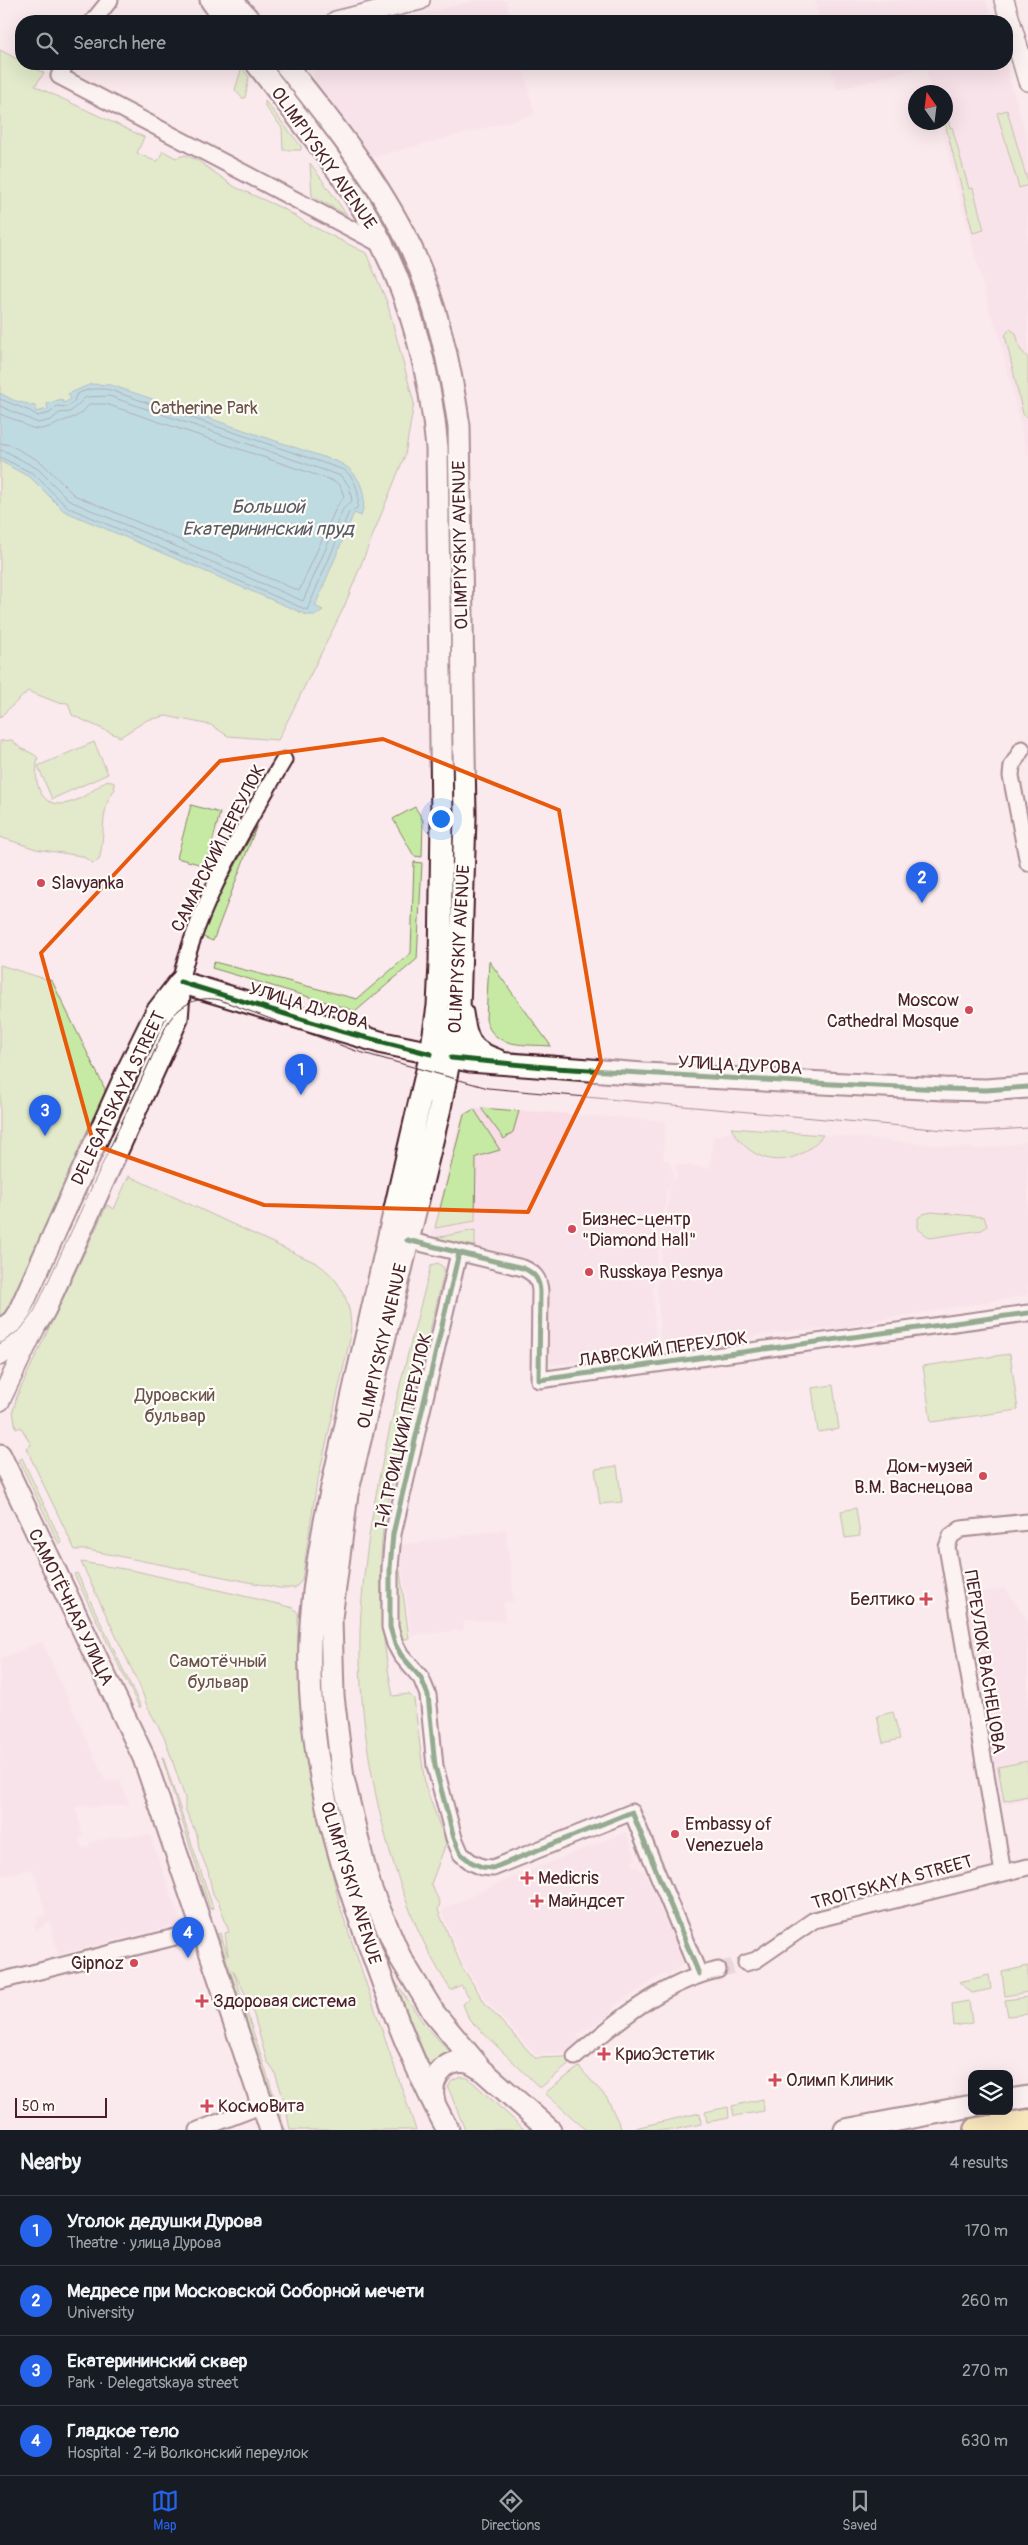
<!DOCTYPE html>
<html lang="en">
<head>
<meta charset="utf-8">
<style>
  :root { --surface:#171b24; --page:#20242c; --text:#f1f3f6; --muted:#9ea1a6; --line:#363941; --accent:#2563eb }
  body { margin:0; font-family:Pangolin,sans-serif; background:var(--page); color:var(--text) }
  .controls { position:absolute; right:15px; bottom:15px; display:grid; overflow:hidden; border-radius:10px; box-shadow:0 5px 20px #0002 }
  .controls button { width:45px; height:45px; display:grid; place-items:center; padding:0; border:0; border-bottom:1px solid var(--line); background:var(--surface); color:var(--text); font:25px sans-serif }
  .compass { position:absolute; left:908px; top:85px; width:45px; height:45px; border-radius:50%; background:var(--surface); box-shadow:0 5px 20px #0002; rotate:346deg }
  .scale { position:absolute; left:15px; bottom:12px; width:92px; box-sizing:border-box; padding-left:5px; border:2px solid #4a1f2b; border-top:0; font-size:14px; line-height:18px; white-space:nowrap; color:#4a1f2b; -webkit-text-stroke:4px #fdfcf7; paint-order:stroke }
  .you { position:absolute; left:440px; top:818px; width:18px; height:18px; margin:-12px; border:4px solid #fff; border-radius:50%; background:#1a73e8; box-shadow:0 0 0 8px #1a73e833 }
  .badge { display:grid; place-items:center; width:32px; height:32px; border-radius:50%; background:var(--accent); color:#fff; font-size:16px; font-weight:700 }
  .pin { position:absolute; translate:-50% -41px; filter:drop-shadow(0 1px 2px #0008) }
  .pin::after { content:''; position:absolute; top:26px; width:18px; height:15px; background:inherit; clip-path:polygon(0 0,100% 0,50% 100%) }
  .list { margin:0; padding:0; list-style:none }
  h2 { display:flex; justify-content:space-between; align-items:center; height:65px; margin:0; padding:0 20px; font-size:21px }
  h2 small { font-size:16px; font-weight:400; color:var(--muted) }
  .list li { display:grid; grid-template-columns:32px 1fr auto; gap:15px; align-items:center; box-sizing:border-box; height:70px; padding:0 20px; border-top:1px solid var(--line) }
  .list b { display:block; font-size:19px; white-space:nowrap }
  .list p { margin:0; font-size:16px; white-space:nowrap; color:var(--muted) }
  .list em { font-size:16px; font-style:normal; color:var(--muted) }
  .icon { flex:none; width:28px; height:28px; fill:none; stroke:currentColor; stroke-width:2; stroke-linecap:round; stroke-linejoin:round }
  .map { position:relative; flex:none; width:1028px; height:2130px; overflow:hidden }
  .search { position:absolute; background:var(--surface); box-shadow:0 5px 20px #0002; left:15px; right:15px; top:15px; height:55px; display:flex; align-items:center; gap:12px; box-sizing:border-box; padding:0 18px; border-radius:20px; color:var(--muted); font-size:19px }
  .sheet { height:345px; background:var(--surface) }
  nav { display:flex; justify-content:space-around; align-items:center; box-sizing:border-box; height:70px; border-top:1px solid var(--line); background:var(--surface); font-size:14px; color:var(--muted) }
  nav a { display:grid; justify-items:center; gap:2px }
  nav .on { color:var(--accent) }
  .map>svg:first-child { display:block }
</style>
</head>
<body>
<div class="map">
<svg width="1028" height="2130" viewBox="0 0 1028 2130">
  <rect width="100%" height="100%" fill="#fae9ed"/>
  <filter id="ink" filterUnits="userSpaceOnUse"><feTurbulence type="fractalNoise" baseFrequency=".02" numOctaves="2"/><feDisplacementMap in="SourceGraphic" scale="10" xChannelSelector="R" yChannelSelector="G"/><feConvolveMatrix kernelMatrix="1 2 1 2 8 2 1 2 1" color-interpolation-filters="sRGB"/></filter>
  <g filter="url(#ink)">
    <path fill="#f8dce6" d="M 478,0 L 506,0 L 511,21 L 394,21 Z
      M 815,0 L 986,0 L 992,21 L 820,21 Z
      M 313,64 L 522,64 L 535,115 L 369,158 L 315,83 Z
      M 830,64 L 1005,64 L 1028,140 L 1028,457 L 998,332 L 990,312 L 940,123 L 946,122 L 946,92 L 932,92 L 925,66 L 837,90 Z
      M 484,1108 L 666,1121 L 663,1160 L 669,1161 L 674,1176 L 667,1191 L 653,1290 L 656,1353 L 552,1365 L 545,1354 L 544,1283 L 430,1243 L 462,1114 L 470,1110 Z
      M 737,1129 L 839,1136 L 978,1149 L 1028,1142 L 1028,1295 L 866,1322 L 847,1328 L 796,1330 L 661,1350 L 657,1290 L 670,1185 L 677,1176 L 676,1164 L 710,1168 L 713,1137 Z
      M 506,1529 L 514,1601 L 504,1602 L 505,1621 L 464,1621 L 464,1630 L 411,1635 L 399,1545 Z
      M 1005,1588 L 1028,1621 L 1028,1800 L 1002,1804 L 965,1595 Z
      M 42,1641 L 106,1782 L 120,1779 L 129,1805 L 76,1807 L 83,1836 L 79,1838 L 82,1848 L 89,1847 L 88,1843 L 113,1837 L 150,1835 L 180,1920 L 176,1925 L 58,1955 L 50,1922 L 43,1923 L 44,1927 L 36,1930 L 34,1924 L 38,1922 L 37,1917 L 46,1915 L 33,1869 L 0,1876 L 0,1659 Z
      M 626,1832 L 636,1859 L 631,1862 L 633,1867 L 637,1866 L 639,1870 L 643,1869 L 685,1964 L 667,1975 L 665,1973 L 614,2006 L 610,2015 L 577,2035 L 583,2044 L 569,2053 L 536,2055 L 490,2005 L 463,1964 L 441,1910 L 503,1881 Z"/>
    <path fill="#c6eaa3" stroke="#888467" d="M 0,50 L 21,61 L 21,64 L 27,64 L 44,73 L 35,86 L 144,137 L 137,153 L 157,162 L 163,151 L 176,158 L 185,155 L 197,160 L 235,187 L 284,209 L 308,224 L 366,253 L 387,302 L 414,403 L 405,455 L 344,607 L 278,740 L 228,736 L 211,725 L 166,716 L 147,720 L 120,737 L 72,715 L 68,703 L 56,702 L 28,691 L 0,717 Z
      M 226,64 L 239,64 L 249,77 L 245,98 L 242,98 L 235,90 L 241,70 Z
      M 265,101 L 301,146 L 301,150 L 283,150 L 282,128 L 265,106 Z
      M 1007,110 L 1028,183 L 1028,185 L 1019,188 L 997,113 Z
      M 946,111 L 950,128 L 952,127 L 969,189 L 973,188 L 984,230 L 973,233 L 945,123 Z
      M 310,163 L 347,215 L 312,196 Z
      M 1010,329 L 1016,333 L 1020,349 L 1028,358 L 1028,418 L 1023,414 L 1005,335 Z
      M 12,740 C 23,753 29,749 38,758 C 31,791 46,816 81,798 C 90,793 99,786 107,780 L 114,783 L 115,789 C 99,809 106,835 99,860 L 93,863 L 82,856 L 36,849 L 0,837 L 0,741 Z
      M 94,742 L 108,774 L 52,799 L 38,766 Z
      M 191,805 L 220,813 L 206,866 L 177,858 Z
      M 415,807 L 423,820 L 422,857 L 414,856 L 393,819 Z
      M 257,825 L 213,941 L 203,937 L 197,938 Z
      M 414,862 L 422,863 L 417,959 L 356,1011 L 212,968 L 214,962 L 357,999 L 411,953 Z
      M 489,961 L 551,1046 C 527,1044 492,1049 486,1019 Z
      M 0,965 L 52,981 L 105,1089 L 105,1103 L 8,1312 L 0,1318 Z
      M 481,1108 L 519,1111 L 513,1132 L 504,1139 Z
      M 474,1109 L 500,1150 L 476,1157 L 475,1221 L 435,1228 L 464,1115 Z
      M 731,1128 L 823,1135 C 795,1170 754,1168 731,1128 Z
      M 129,1176 L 316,1263 C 343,1280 354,1308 350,1339 L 316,1488 L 302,1580 L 295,1588 L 279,1588 L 88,1550 L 75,1550 L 26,1448 L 31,1445 L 21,1427 L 16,1429 L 13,1411 L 17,1396 L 107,1205 L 114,1209 Z
      M 932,1212 L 984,1217 L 987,1226 L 982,1230 L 930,1238 L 918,1229 L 918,1218 L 923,1214 Z
      M 475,1230 L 475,1246 L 435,1238 Z
      M 438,1263 L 444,1268 L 444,1273 L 385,1515 C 376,1576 381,1636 393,1696 L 409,1694 L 414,1699 L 425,1785 L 446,1843 L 431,1884 L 440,1903 L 438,1910 L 462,1967 L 487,2006 L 535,2058 L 566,2057 L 572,2062 L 540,2088 L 469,2019 L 463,2004 L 470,1998 L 461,1985 L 451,1990 C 420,1944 401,1891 386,1838 C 366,1761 355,1678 362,1598 C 371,1485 403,1374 431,1265 Z
      M 1010,1354 L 1018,1410 L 931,1422 L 923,1366 Z
      M 833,1385 L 839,1429 L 818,1432 L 812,1388 Z
      M 22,1458 L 62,1543 L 59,1544 L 19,1460 Z
      M 617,1466 L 622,1502 L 600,1504 L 595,1469 Z
      M 856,1508 L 860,1536 L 845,1538 L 841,1511 Z
      M 397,1548 L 409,1638 L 399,1641 L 397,1638 Z
      M 81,1562 L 136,1571 L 278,1604 L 293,1608 L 298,1613 L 298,1669 L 302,1724 L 318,1815 L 341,1910 L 416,2130 L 290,2130 L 285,2103 L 275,2073 L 267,2061 L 251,2005 L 233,1970 L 285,2130 L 283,2130 L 218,1934 L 220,1933 L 228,1956 L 225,1933 L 229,1932 L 219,1903 L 213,1894 L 208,1871 L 199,1849 L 197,1835 L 185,1809 L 185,1798 L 165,1739 L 147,1706 L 141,1689 Z
      M 77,1573 L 141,1707 L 139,1707 L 74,1574 Z
      M 893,1712 L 900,1739 L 883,1743 L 877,1716 Z
      M 162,1757 L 163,1757 L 213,1908 L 210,1909 Z
      M 1028,1761 L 1028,1796 L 1004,1801 L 998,1767 Z
      M 1028,1966 L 1028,1992 L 1005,1996 L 1002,1972 Z
      M 989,1975 L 991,1989 L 972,1993 L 959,1982 Z
      M 393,1978 L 424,2024 L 450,2052 L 431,2069 Z
      M 1028,1997 L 1028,2014 L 1008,2016 L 1005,2000 Z
      M 969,2001 L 972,2023 L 954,2026 L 952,2004 Z
      M 579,2067 L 607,2098 L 622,2130 L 586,2130 L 545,2093 Z
      M 461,2077 L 468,2078 L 525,2130 L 465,2130 L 448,2087 L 452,2081 Z
      M 763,2099 L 764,2111 L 734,2116 L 732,2106 Z
      M 728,2107 L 729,2118 L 707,2122 L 705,2112 Z
      M 700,2113 L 701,2124 L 673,2130 L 636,2130 L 635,2128 Z"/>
    <path fill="#79c9d5" stroke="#668591" d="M 91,384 L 111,385 L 338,462 C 359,471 369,494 361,516 L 354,513 L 315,606 L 323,610 L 315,615 L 307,615 L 64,511 L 31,478 L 0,461 L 0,393 L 13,400 L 35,406 L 36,412 L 48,409 L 47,404 L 61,399 L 64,403 L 71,399 L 68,394 Z"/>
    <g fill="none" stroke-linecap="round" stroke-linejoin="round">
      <path stroke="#5d636f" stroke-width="1" d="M 0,399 L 30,411 L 38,416 L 50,413 L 57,406 L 67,407 L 74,402 L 76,395 C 87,388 98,388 110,390 L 344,470 C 355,477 361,495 357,508 L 349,512 L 307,610 L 67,507 L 34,474 L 0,457
        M 0,406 L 38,423 L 51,420 L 59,413 L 70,412 L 86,397 L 109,396 L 341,476 L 349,486 L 352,501 L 343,509 L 303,601 L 70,501 L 38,469 L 7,452 L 0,450
        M 0,414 C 7,418 16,419 22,423 C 37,433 46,429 61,422 C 75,416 80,418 89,404 L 106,404 L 331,480 L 340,485 L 344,497 L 337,506 L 299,591 L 74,495 L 41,462 L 10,445 L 0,443"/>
      <path stroke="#d7c1c6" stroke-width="15" stroke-dasharray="15 8" stroke-linecap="butt" d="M 718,1970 L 746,1963"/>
      <g stroke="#4a1f2b" stroke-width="19">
        <path id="minor" d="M 93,21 L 110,0
          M 66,64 L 59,76 L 382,245
          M 1022,749 L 1012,766 L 1011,776 L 1028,863
          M 180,982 C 197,906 244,827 284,760
          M 407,1240 L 523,1268 C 534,1273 539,1278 540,1291 L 539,1380 L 1028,1313
          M 459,1253 L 393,1534 L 390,1568 L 390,1627 L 395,1644 L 401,1655 L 421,1678 L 428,1695 L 435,1766 L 454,1838 L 461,1854 L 471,1862 L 482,1867 L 493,1868 L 632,1812 L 699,1974
          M 1003,1873 L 947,1547 L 951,1536 L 961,1529 L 1028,1522
          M 746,1963 L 756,1960 L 814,1920 L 1028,1867
          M 0,1981 L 203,1930
          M 575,2057 C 618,2020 662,1983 718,1970
          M 198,2130 L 263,2105"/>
      </g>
      <g stroke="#4a1f2b" stroke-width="22">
        <path id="tertiary" d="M 1004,0 L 1028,81
          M 336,21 L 420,0
          M 0,1401 L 35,1328"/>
      </g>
      <g stroke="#4a1f2b" stroke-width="25">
        <path id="secondary" d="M 211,0 L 226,21
          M 231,0 L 250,21
          M 257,64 C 295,114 339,166 370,221 C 408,290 430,369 437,448 L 442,818 L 440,963 L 438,1006 L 431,1054 C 405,1161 382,1269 357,1376 C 338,1463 314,1550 310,1640 C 306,1756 337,1859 377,1966 C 397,2022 419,2078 448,2130
          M 285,64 C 331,121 379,181 411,248 C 437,304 450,365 459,426 L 465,817 L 459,1009 L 440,1108 L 347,1494 L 331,1618 L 333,1696 L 343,1778 L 363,1862 L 371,1890 L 400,1957 L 434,2013 L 481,2069 L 550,2130
          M 180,982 L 383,1043 L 470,1061 L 643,1074 L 944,1089 L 986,1090 L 1028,1087
          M 462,1013 C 466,1040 470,1051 497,1060
          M 0,1331 L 13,1321 L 19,1312 L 127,1072 L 156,1013 L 180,982
          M 0,1354 C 20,1344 35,1329 45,1309 L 177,1019 L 180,982
          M 0,1455 L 144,1758 L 271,2130
          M 1009,2100 L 1028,2097
          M 434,2101 C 428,2081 444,2058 467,2062 C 472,2063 477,2067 481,2069
          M 845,2130 L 972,2106"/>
      </g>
      <g stroke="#4a1f2b" stroke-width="28">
        <path id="primary" d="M 977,2130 L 1028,2122"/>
      </g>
      <use href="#minor" stroke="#fdfcf7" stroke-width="15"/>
      <use href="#tertiary" stroke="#fdfcf7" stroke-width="19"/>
      <use href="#secondary" stroke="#fdfcf7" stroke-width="21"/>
      <use href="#primary" stroke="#f7e281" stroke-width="24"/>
      <path stroke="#4a1f2b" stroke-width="1" d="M 0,1344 L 21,1329 L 35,1310 L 167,1024 C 179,1005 197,995 220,1000 L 356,1051 L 488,1088 L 966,1132 L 1028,1128"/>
      <g stroke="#fdfcf7" stroke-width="8">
        <path id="cycleway" d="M 180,982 L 344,1032 L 431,1054
          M 451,1058 L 555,1068 L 832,1084 L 944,1089 L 986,1090 L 1028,1087
          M 407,1240 L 523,1268 C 534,1273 539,1278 540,1291 L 539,1380 L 1028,1313
          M 459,1253 L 393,1534 L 390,1568 L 390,1627 L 395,1644 L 401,1655 L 421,1678 L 428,1695 L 435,1766 L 454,1838 L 461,1854 L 471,1862 L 482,1867 L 493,1868 L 632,1812 L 699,1974"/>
      </g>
      <use href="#cycleway" stroke="#1b5e20" stroke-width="5"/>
    </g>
  </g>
  <path d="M0 0H1028V2130H0ZM 383,739 L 559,810 L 601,1062 L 528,1212 L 264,1205 L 94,1145 L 41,953 L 220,761 Z" fill="#fae9ed" fill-opacity=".55" fill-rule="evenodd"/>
  <path fill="none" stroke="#e8590c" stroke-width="4" stroke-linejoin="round" d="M 383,739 L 559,810 L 601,1062 L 528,1212 L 264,1205 L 94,1145 L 41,953 L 220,761 Z"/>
  <g fill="#d1495b" stroke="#fdfcf7" stroke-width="2">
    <circle cx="41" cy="883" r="5"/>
    <circle cx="969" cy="1010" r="5"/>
    <circle cx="572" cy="1229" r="5"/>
    <circle cx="589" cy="1272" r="5"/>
    <circle cx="983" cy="1476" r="5"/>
    <path d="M923.5 1591.5h5v5h5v5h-5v5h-5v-5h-5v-5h5z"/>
    <circle cx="675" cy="1834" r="5"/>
    <path d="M524.5 1870.5h5v5h5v5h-5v5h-5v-5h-5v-5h5z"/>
    <path d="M534.5 1893.5h5v5h5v5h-5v5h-5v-5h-5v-5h5z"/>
    <circle cx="134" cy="1963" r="5"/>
    <path d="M199.5 1993.5h5v5h5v5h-5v5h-5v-5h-5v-5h5z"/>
    <path d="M601.5 2046.5h5v5h5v5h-5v5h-5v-5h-5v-5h5z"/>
    <path d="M772.5 2072.5h5v5h5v5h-5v5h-5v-5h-5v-5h5z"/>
    <path d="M204.5 2098.5h5v5h5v5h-5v5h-5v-5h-5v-5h5z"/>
  </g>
  <g text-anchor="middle" stroke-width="4.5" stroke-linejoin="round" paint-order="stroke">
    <g font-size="18" fill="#4a1f2b" stroke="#fdfcf7">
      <text transform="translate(324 158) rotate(55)" y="6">OLIMPIYSKIY AVENUE</text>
      <text transform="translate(460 545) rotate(-91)" y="6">OLIMPIYSKIY AVENUE</text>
      <text transform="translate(218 848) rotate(-63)" y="6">САМАРСКИЙ ПЕРЕУЛОК</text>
      <text transform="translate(459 949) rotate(-87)" y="6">OLIMPIYSKIY AVENUE</text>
      <text transform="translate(309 1006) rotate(17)" y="6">УЛИЦА ДУРОВА</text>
      <text transform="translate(740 1065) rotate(3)" y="6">УЛИЦА ДУРОВА</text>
      <text transform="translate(118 1098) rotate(-64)" y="6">DELEGATSKAYA STREET</text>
      <text transform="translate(382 1346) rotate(-77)" y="6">OLIMPIYSKIY AVENUE</text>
      <text transform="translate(663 1349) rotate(-8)" y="6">ЛАВРСКИЙ ПЕРЕУЛОК</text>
      <text transform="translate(403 1431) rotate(-77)" y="6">1-Й ТРОИЦКИЙ ПЕРЕУЛОК</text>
      <text transform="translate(71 1607) rotate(64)" y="6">САМОТЁЧНАЯ УЛИЦА</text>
      <text transform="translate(985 1662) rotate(81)" y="6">ПЕРЕУЛОК ВАСНЕЦОВА</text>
      <text transform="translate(892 1882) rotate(-15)" y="6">TROITSKAYA STREET</text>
      <text transform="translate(351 1883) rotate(73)" y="6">OLIMPIYSKIY AVENUE</text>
    </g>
    <g font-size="18" fill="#695249" stroke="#fdfcf7">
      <text x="204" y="414">Catherine Park</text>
      <text x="175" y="1401">Дуровский<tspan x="175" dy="21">бульвар</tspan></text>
      <text x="218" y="1667">Самотёчный<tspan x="218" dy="21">бульвар</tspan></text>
    </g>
    <g font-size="18" fill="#4a1f2b" stroke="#fdfcf7" text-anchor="start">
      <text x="51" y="889">Slavyanka</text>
      <text x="959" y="1006" text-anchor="end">Moscow<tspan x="959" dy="21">Cathedral Mosque</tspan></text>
      <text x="582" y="1225">Бизнес-центр<tspan x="582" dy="21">"Diamond Hall"</tspan></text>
      <text x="599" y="1278">Russkaya Pesnya</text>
      <text x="973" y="1472" text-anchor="end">Дом-музей<tspan x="973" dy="21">В.М. Васнецова</tspan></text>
      <text x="915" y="1605" text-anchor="end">Белтико</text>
      <text x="685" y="1830">Embassy of<tspan x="685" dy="21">Venezuela</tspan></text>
      <text x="538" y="1884">Medicris</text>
      <text x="548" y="1907">Майндсет</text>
      <text x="124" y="1969" text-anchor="end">Gipnoz</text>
      <text x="213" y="2007">Здоровая система</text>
      <text x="615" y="2060">КриоЭстетик</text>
      <text x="786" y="2086">Олимп Клиник</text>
      <text x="218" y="2112">КосмоВита</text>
    </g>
    <g font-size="19" font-style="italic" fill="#5a5a66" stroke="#fdfcf7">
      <text x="268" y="513">Большой<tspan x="268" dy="22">Екатерининский пруд</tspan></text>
    </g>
  </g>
</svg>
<div class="controls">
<button><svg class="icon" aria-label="layers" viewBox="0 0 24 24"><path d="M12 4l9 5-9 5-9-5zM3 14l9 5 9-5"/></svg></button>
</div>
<svg class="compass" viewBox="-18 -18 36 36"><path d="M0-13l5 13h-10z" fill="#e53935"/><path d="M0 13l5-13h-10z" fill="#9ea1a6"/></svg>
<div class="scale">50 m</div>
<div class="you"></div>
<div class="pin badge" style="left:301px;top:1095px">1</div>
<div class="pin badge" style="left:922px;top:903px">2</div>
<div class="pin badge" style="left:45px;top:1136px">3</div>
<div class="pin badge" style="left:188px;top:1958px">4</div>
<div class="search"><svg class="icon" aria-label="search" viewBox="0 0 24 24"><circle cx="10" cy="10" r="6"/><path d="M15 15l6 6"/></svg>Search here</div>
</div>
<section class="sheet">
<h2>Nearby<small>4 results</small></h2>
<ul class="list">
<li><span class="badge">1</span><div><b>Уголок дедушки Дурова</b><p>Theatre · улица Дурова</p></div><em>170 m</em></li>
<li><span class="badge">2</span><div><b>Медресе при Московской Соборной мечети</b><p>University</p></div><em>260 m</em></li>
<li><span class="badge">3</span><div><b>Екатерининский сквер</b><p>Park · Delegatskaya street</p></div><em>270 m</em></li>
<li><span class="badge">4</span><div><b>Гладкое тело</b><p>Hospital · 2-й Волконский переулок</p></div><em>630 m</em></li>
</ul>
</section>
<nav>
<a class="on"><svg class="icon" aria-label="map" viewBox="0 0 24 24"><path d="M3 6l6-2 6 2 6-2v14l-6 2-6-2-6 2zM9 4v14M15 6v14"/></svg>Map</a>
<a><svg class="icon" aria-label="directions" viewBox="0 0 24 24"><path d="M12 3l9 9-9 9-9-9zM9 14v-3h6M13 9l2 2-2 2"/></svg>Directions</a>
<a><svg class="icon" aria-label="saved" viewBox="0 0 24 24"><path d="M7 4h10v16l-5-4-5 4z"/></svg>Saved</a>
</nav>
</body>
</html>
